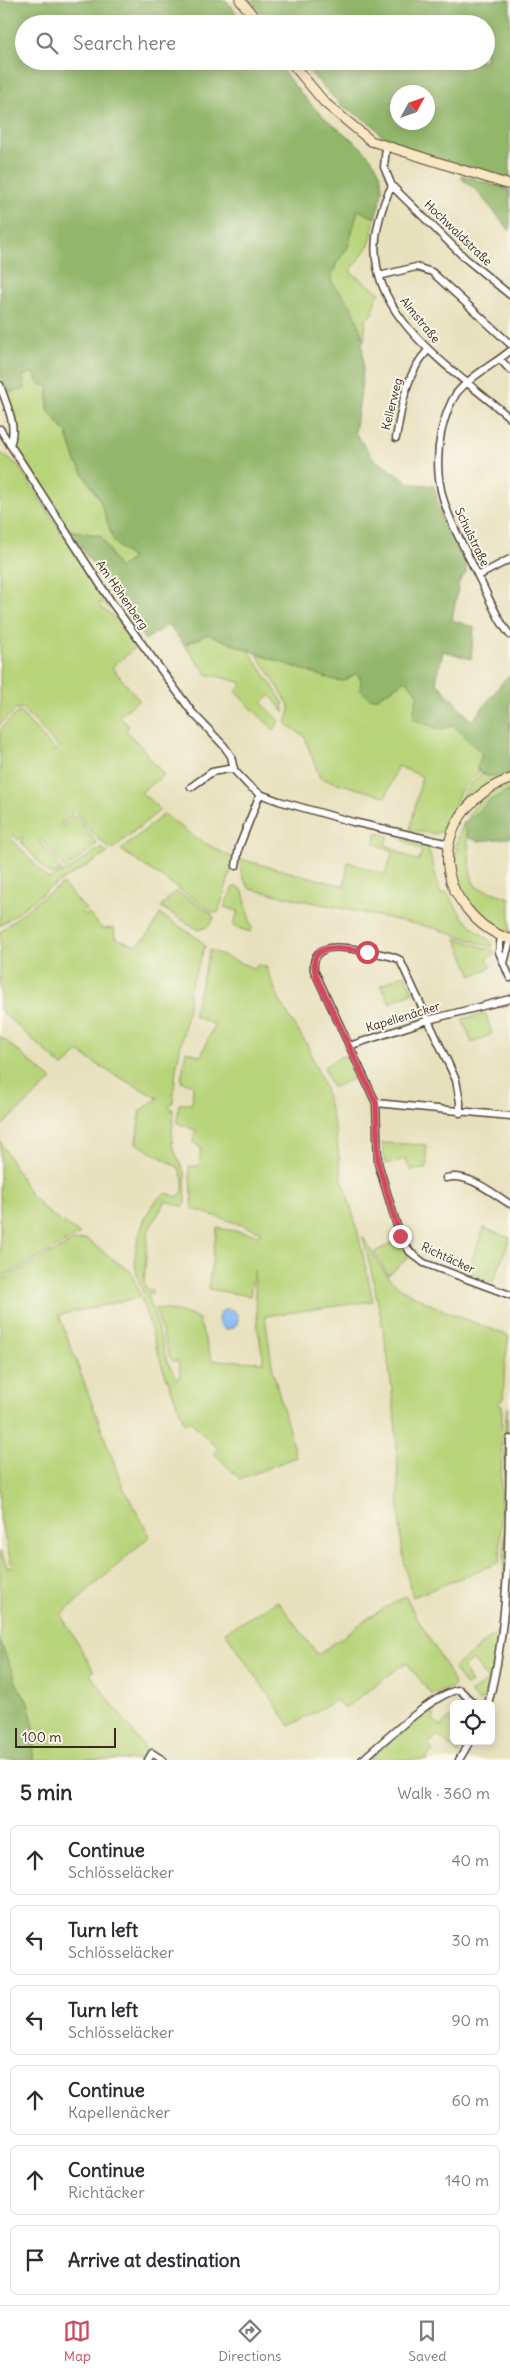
<!DOCTYPE html>
<html lang="en">
<head>
<meta charset="utf-8">
<style>
  :root { --surface:#fff; --page:#f2f2f3; --text:#2b2b33; --muted:#7c7c81; --line:#e1e1e2; --accent:#d1495b }
  body { margin:0; font-family:Delius,sans-serif; background:var(--page); color:var(--text) }
  .controls { position:absolute; right:15px; bottom:15px; display:grid; overflow:hidden; border-radius:8px; box-shadow:0 2px 12px #0003 }
  .controls button { width:45px; height:45px; display:grid; place-items:center; padding:0; border:0; border-bottom:1px solid var(--line); background:var(--surface); color:var(--text); font:25px sans-serif }
  .compass { position:absolute; left:390px; top:85px; width:45px; height:45px; border-radius:50%; background:var(--surface); box-shadow:0 2px 12px #0003; rotate:50deg }
  .scale { position:absolute; left:15px; bottom:12px; width:101px; box-sizing:border-box; padding-left:5px; border:2px solid #3b2a1e; border-top:0; font-size:14px; line-height:18px; white-space:nowrap; color:#3b2a1e; -webkit-text-stroke:4px #fbf7ec; paint-order:stroke }
  .stop { position:absolute; width:15px; height:15px; margin:-11px; border:4px solid #d1495b; border-radius:50%; background:#fff }
  .stop.end { background:#d1495b; border-color:#fff; box-shadow:0 1px 5px #0008 }
  .list { margin:0; padding:0; list-style:none }
  h2 { display:flex; justify-content:space-between; align-items:center; height:65px; margin:0; padding:0 20px; font-size:21px }
  h2 small { font-size:16px; font-weight:400; color:var(--muted) }
  .list li { display:grid; grid-template-columns:32px 1fr auto; gap:15px; align-items:center; box-sizing:border-box; height:70px; margin:0 10px 10px; padding:0 10px; border:1px solid var(--line); border-radius:8px }
  .list b { display:block; font-size:19px; white-space:nowrap }
  .list p { margin:0; font-size:16px; white-space:nowrap; color:var(--muted) }
  .list em { font-size:16px; font-style:normal; color:var(--muted) }
  .icon { flex:none; width:28px; height:28px; fill:none; stroke:currentColor; stroke-width:2; stroke-linecap:round; stroke-linejoin:round }
  .map { position:relative; flex:none; width:510px; height:1760px; overflow:hidden }
  .search { position:absolute; background:var(--surface); box-shadow:0 2px 12px #0003; left:15px; right:15px; top:15px; height:55px; display:flex; align-items:center; gap:12px; box-sizing:border-box; padding:0 18px; border-radius:28px; color:var(--muted); font-size:19px }
  .sheet { height:545px; background:var(--surface) }
  nav { display:flex; justify-content:space-around; align-items:center; box-sizing:border-box; height:70px; border-top:1px solid var(--line); background:var(--surface); font-size:14px; color:var(--muted) }
  nav a { display:grid; justify-items:center; gap:2px }
  nav .on { color:var(--accent) }
  .map>svg:first-child { display:block }
</style>
</head>
<body>
<div class="map">
<svg width="510" height="1760" viewBox="0 0 510 1760">
  <rect width="100%" height="100%" fill="#fbf7ec"/>
  <filter id="ink" filterUnits="userSpaceOnUse"><feTurbulence type="fractalNoise" baseFrequency=".02" numOctaves="2"/><feDisplacementMap in="SourceGraphic" scale="10" xChannelSelector="R" yChannelSelector="G"/><feConvolveMatrix kernelMatrix="1 2 1 2 8 2 1 2 1" color-interpolation-filters="sRGB"/></filter>
  <filter id="wash" filterUnits="userSpaceOnUse"><feTurbulence type="fractalNoise" baseFrequency=".0096" numOctaves="4" result="noise"/><feDisplacementMap in="SourceGraphic" scale="20" xChannelSelector="R" yChannelSelector="G"/><feGaussianBlur stdDeviation="1.12" result="paint"/><feColorMatrix in="noise" values="0 0 0 0 0 0 0 0 0 0 0 0 0 0 0 0 0 1.4 0 .05"/><feComposite in="paint" operator="in"/></filter>
  <g filter="url(#wash)">
    <rect width="100%" height="100%" fill="#e7e0bc"/>
    <path fill="#b8d47a" stroke="#7a7f4c" d="M 358,209 L 375,218 L 370,243 L 350,272 L 380,293 L 375,300 L 373,314 L 366,318 L 364,341 L 353,310 L 331,281 L 336,264 L 348,247 Z
      M 34,372 L 48,386 L 48,410 L 67,434 L 76,462 L 100,500 L 118,547 L 132,558 L 119,569 L 101,536 L 69,530 L 20,453 L 17,446 L 18,426 L 6,393 L 25,389 L 23,376 Z
      M 0,453 L 18,465 L 111,609 L 100,602 L 99,606 L 117,619 L 137,646 L 112,667 L 139,700 L 119,716 L 128,725 L 127,732 L 147,753 L 146,754 L 164,775 L 141,792 L 160,810 L 111,850 L 95,836 L 74,810 L 71,813 L 73,815 L 61,824 L 63,826 L 76,816 L 97,844 L 65,869 L 41,839 L 39,841 L 62,871 L 50,875 L 21,842 L 24,838 L 22,837 L 19,840 L 13,835 L 11,838 L 48,879 L 70,869 L 98,849 L 103,849 L 108,853 L 48,889 L 0,926 L 0,729 L 19,711 L 56,751 L 59,748 L 22,708 L 16,709 L 0,725 Z
      M 208,634 L 249,651 L 283,702 L 284,712 L 270,695 L 262,703 L 279,721 L 274,730 L 235,692 L 242,685 L 240,682 L 207,674 L 184,645 Z
      M 257,654 L 334,680 L 357,673 L 361,681 L 377,698 L 406,680 L 418,694 L 414,709 L 440,730 L 453,725 L 482,754 L 477,769 L 480,771 L 461,790 L 442,831 L 435,834 L 410,830 L 422,776 L 397,766 L 386,797 L 320,778 L 304,736 L 286,724 L 290,710 L 288,703 Z
      M 482,773 L 487,776 L 502,774 L 504,777 L 485,785 L 468,799 L 446,831 L 465,790 Z
      M 509,784 L 510,790 L 489,801 L 463,825 C 474,847 464,867 476,887 L 510,898 L 510,932 C 436,910 438,809 509,784 Z
      M 164,814 L 194,837 L 233,858 L 231,871 L 218,913 L 213,912 L 121,850 Z
      M 376,833 L 389,836 L 385,844 L 412,859 L 419,860 L 422,851 L 400,838 L 427,844 L 441,895 L 446,892 L 464,919 L 492,943 L 492,947 L 434,928 L 250,889 L 242,876 L 239,859 L 344,886 L 348,862 L 385,875 L 393,851 L 375,844 Z
      M 63,884 L 86,910 L 83,913 L 85,915 L 88,913 L 103,929 L 114,928 L 115,938 L 135,945 C 147,940 153,926 160,914 L 199,939 L 205,946 L 189,991 L 189,1004 L 176,1069 L 173,1102 L 169,1106 L 173,1110 L 172,1145 L 185,1174 L 186,1202 L 183,1207 L 166,1201 L 148,1231 L 144,1283 L 147,1289 L 152,1290 L 152,1294 L 143,1293 C 139,1282 135,1271 135,1258 C 135,1241 149,1198 167,1193 L 177,1197 L 183,1192 L 183,1179 L 179,1168 L 136,1143 L 140,1111 L 158,1098 L 104,1069 L 79,1052 L 63,1067 L 0,1010 L 0,932 L 37,901 Z
      M 233,887 L 238,887 L 243,891 L 252,930 L 250,932 L 233,926 L 238,911 L 224,907 Z
      M 177,892 L 211,913 L 214,918 L 209,926 L 199,930 L 161,907 L 171,895 Z
      M 456,938 L 494,951 L 495,955 L 487,958 L 491,967 L 472,976 Z
      M 210,950 L 255,969 L 257,964 L 266,967 L 281,1004 L 307,1045 L 325,1089 L 336,1133 L 341,1175 L 357,1228 L 373,1301 L 265,1316 L 273,1371 L 296,1457 L 240,1479 L 214,1453 L 218,1449 L 190,1421 L 185,1424 L 162,1366 L 141,1297 L 59,1315 L 123,1487 L 150,1536 L 61,1615 L 94,1671 L 90,1674 L 147,1751 L 144,1760 L 33,1760 L 35,1732 L 28,1702 L 19,1689 L 0,1641 L 0,1551 L 7,1567 L 12,1566 L 0,1519 L 0,1281 L 73,1241 L 86,1239 L 131,1272 L 141,1297 L 149,1297 L 167,1361 L 177,1380 L 181,1375 L 178,1361 L 173,1361 L 169,1355 L 155,1308 L 181,1312 L 198,1318 L 212,1360 L 264,1362 L 258,1331 L 254,1271 L 250,1296 L 208,1289 L 217,1228 L 259,1235 L 260,1231 L 193,1209 L 189,1166 L 199,1166 L 201,1148 L 193,1142 L 196,1130 L 177,1123 L 179,1104 L 192,1104 L 193,1085 L 181,1081 L 186,1051 L 201,1056 L 214,1025 L 193,1015 Z
      M 405,974 L 413,992 L 390,1003 L 381,985 Z
      M 486,1014 L 492,1034 L 472,1043 L 462,1019 Z
      M 0,1036 L 52,1080 L 0,1127 Z
      M 342,1056 L 347,1056 L 359,1076 L 332,1088 L 324,1067 Z
      M 0,1141 L 30,1194 L 47,1212 L 80,1234 L 0,1278 Z
      M 382,1143 L 426,1145 L 427,1169 L 410,1170 L 406,1159 L 385,1164 Z
      M 484,1228 L 510,1238 L 493,1282 L 467,1272 Z
      M 363,1237 C 371,1250 378,1265 388,1277 C 406,1299 481,1325 509,1336 L 505,1362 L 503,1401 L 499,1400 L 498,1403 L 502,1405 L 500,1562 L 413,1597 C 395,1542 400,1487 396,1431 C 391,1365 379,1301 363,1237 Z
      M 396,1241 L 409,1257 L 388,1275 L 374,1252 Z
      M 507,1407 L 507,1584 L 504,1586 L 505,1430 Z
      M 406,1596 C 420,1628 442,1654 455,1686 L 432,1695 L 406,1662 L 344,1709 L 336,1700 L 290,1726 L 225,1632 L 278,1601 L 318,1655 L 368,1618 Z
      M 502,1625 L 492,1675 L 484,1699 L 479,1702 L 470,1693 L 488,1681 L 473,1660 L 463,1667 L 471,1683 L 466,1686 L 453,1668 L 500,1630 Z
      M 439,1703 L 441,1706 L 432,1713 L 435,1717 L 433,1719 L 440,1726 L 454,1715 L 454,1741 L 466,1741 L 458,1754 L 438,1735 L 428,1745 L 433,1750 L 426,1758 L 427,1760 L 368,1760 Z"/>
    <path fill="#92b66a" stroke="#667044" fill-rule="evenodd" d="M 0,0 L 226,0 L 245,24 L 24,24 L 24,61 L 275,61 C 290,80 305,100 323,116 C 345,137 385,156 382,191 C 381,200 378,209 375,218 L 358,210 L 348,247 L 336,264 L 331,281 C 338,290 349,301 354,312 C 371,350 360,393 355,433 L 374,459 L 410,483 L 434,486 L 441,516 L 466,562 L 466,573 L 459,582 L 452,620 L 474,627 L 471,659 L 443,651 L 436,682 L 472,721 L 506,678 L 510,676 L 510,775 L 487,776 L 477,769 L 482,754 L 453,725 L 440,730 L 414,719 L 414,709 L 418,694 L 406,680 L 377,698 L 369,698 L 360,689 L 361,681 L 357,673 L 344,681 L 334,680 L 263,656 L 208,634 L 184,645 L 168,625 L 145,640 L 69,530 L 101,536 L 119,569 L 132,558 L 114,542 L 100,500 L 76,462 L 67,434 L 48,410 L 48,386 L 38,384 L 34,372 L 23,376 L 25,389 L 6,393 L 0,376 Z
      M 250,0 L 510,0 L 510,180 L 453,164 L 384,139 L 373,125 L 341,105 L 299,61 L 486,61 L 486,24 L 269,24 ZM 398,92 L 428,92 L 428,122 L 398,122 Z
      M 462,175 L 510,190 L 510,231 L 477,191 L 462,179 Z
      M 510,790 L 510,838 L 479,841 L 469,838 L 463,825 L 489,801 Z
      M 0,1641 L 19,1689 L 28,1702 L 35,1732 L 33,1760 L 0,1760 Z"/>
    <path fill="#88b9f4" stroke="#627289" d="M218 1319a10 10 0 1 1 20 0a10 10 0 1 1-20 0Z"/>
  </g>
  <g filter="url(#ink)">
    <g fill="none" stroke-linecap="round" stroke-linejoin="round">
      <g stroke="#554536" stroke-width="9">
        <path id="minor" d="M 386,147 L 384,167 L 392,186 L 465,258 L 510,295
          M 392,186 C 385,198 381,211 378,225 C 358,313 454,369 510,418
          M 379,276 L 416,267 L 432,272 L 510,344
          M 510,351 C 493,365 469,377 456,394 C 448,406 444,420 441,433 C 429,493 455,527 479,578 C 489,597 496,618 510,635
          M 500,359 L 510,370
          M 0,385 C 6,404 18,426 10,445
          M 0,429 L 112,603 L 192,712 L 224,746 L 231,756 L 234,770 L 248,785 L 260,794 L 279,801 L 353,822 L 449,844
          M 396,438 C 402,406 405,375 428,350
          M 478,576 L 510,559
          M 191,787 L 212,772 L 234,768
          M 236,866 L 239,847 L 260,794
          M 501,936 L 499,952 L 510,978
          M 504,963 L 510,940
          M 349,1046 L 428,1020 L 510,999
          M 376,1103 L 510,1116
          M 460,1113 L 460,1102 L 456,1080 L 400,960 C 392,955 380,954 370,952 C 352,949 311,937 314,970 L 376,1103 L 378,1163 L 400,1236 L 410,1252 L 424,1263 L 510,1295
          M 446,1178 C 468,1172 492,1193 510,1204
          M 488,1704 C 510,1624 509,1524 510,1439
          M 148,1760 L 152,1753 L 163,1760
          M 362,1760 C 382,1743 437,1690 460,1690 L 474,1704
          M 459,1760 L 470,1741"/>
      </g>
      <g stroke="#554536" stroke-width="11">
        <path id="secondary" d="M 240,0 L 260,24
          M 290,61 L 325,103 L 371,141 L 510,185
          M 510,779 C 454,798 426,861 467,909 C 479,924 492,934 510,939"/>
      </g>
      <use href="#minor" stroke="#fff" stroke-width="6"/>
      <use href="#secondary" stroke="#f9e7c3" stroke-width="9"/>
    </g>
  </g>
  <g fill="none" stroke-linecap="round" stroke-linejoin="round" filter="url(#ink)">
    <path stroke="#d1495b" stroke-width="6" d="M 367,952 C 344,947 301,939 318,980 L 376,1103 L 378,1163 L 400,1236"/>
  </g>
  <g text-anchor="middle" stroke-width="4" stroke-linejoin="round" paint-order="stroke">
    <g font-size="12" fill="#3b2a1e" stroke="#fbf7ec">
      <text transform="translate(458 233) rotate(44)" y="4">Hochwaldstraße</text>
      <text transform="translate(420 320) rotate(51)" y="4">Almstraße</text>
      <text transform="translate(392 404) rotate(-76)" y="4">Kellerweg</text>
      <text transform="translate(472 537) rotate(64)" y="4">Schulstraße</text>
      <text transform="translate(122 595) rotate(55)" y="4">Am Höhenberg</text>
      <text transform="translate(403 1017) rotate(-17)" y="4">Kapellenäcker</text>
      <text transform="translate(448 1258) rotate(25)" y="4">Richtäcker</text>
    </g>
  </g>
</svg>
<div class="controls">
<button><svg class="icon" aria-label="locate" viewBox="0 0 24 24"><circle cx="12" cy="12" r="6"/><path d="M12 2v4M12 18v4M2 12h4M18 12h4"/></svg></button>
</div>
<svg class="compass" viewBox="-18 -18 36 36"><path d="M0-13l5 13h-10z" fill="#e53935"/><path d="M0 13l5-13h-10z" fill="#7c7c81"/></svg>
<div class="scale">100 m</div>
<div class="stop" style="left:367px;top:952px"></div>
<div class="stop end" style="left:400px;top:1236px"></div>
<div class="search"><svg class="icon" aria-label="search" viewBox="0 0 24 24"><circle cx="10" cy="10" r="6"/><path d="M15 15l6 6"/></svg>Search here</div>
</div>
<section class="sheet">
<h2>5 min<small>Walk · 360 m</small></h2>
<ul class="list">
<li><svg class="icon" aria-label="ahead" viewBox="0 0 24 24"><path d="M12 20V5M6 11l6-6 6 6"/></svg><div><b>Continue</b><p>Schlösseläcker</p></div><em>40 m</em></li>
<li><svg class="icon" aria-label="left" viewBox="0 0 24 24"><path d="M17 20v-9H6M10 6l-5 5 5 5"/></svg><div><b>Turn left</b><p>Schlösseläcker</p></div><em>30 m</em></li>
<li><svg class="icon" aria-label="left" viewBox="0 0 24 24"><path d="M17 20v-9H6M10 6l-5 5 5 5"/></svg><div><b>Turn left</b><p>Schlösseläcker</p></div><em>90 m</em></li>
<li><svg class="icon" aria-label="ahead" viewBox="0 0 24 24"><path d="M12 20V5M6 11l6-6 6 6"/></svg><div><b>Continue</b><p>Kapellenäcker</p></div><em>60 m</em></li>
<li><svg class="icon" aria-label="ahead" viewBox="0 0 24 24"><path d="M12 20V5M6 11l6-6 6 6"/></svg><div><b>Continue</b><p>Richtäcker</p></div><em>140 m</em></li>
<li><svg class="icon" aria-label="arrive" viewBox="0 0 24 24"><path d="M6 21V4h12l-3 4 3 4H6"/></svg><div><b>Arrive at destination</b></div></li>
</ul>
</section>
<nav>
<a class="on"><svg class="icon" aria-label="map" viewBox="0 0 24 24"><path d="M3 6l6-2 6 2 6-2v14l-6 2-6-2-6 2zM9 4v14M15 6v14"/></svg>Map</a>
<a><svg class="icon" aria-label="directions" viewBox="0 0 24 24"><path d="M12 3l9 9-9 9-9-9zM9 14v-3h6M13 9l2 2-2 2"/></svg>Directions</a>
<a><svg class="icon" aria-label="saved" viewBox="0 0 24 24"><path d="M7 4h10v16l-5-4-5 4z"/></svg>Saved</a>
</nav>
</body>
</html>
